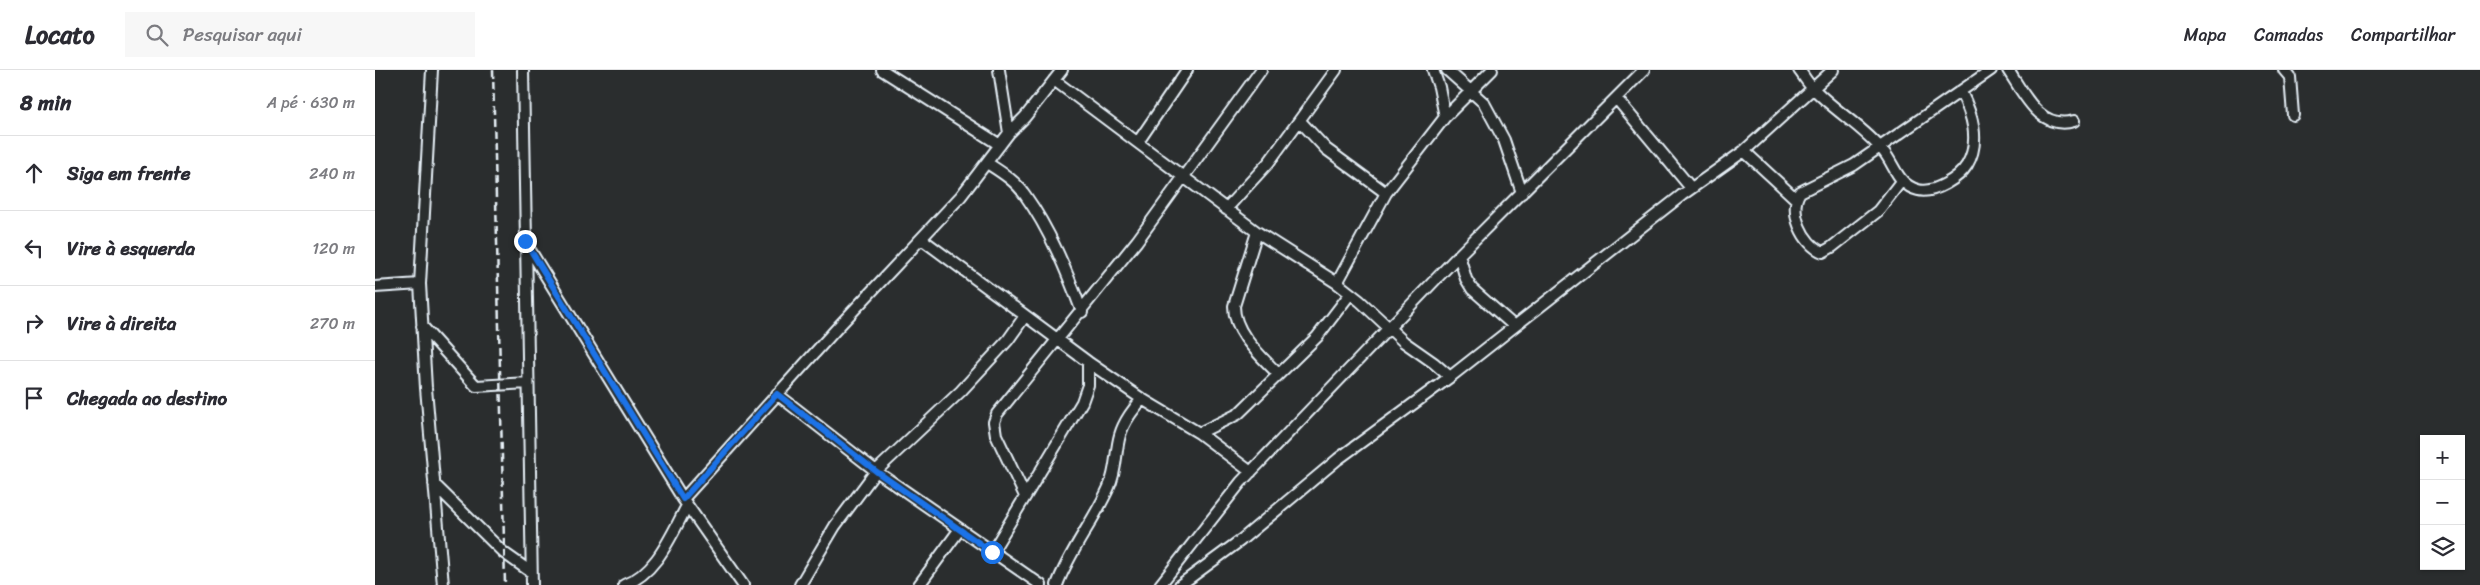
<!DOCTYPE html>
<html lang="pt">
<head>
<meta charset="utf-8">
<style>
  :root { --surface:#fff; --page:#f7f7f7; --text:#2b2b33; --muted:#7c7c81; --line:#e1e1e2 }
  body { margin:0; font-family:Sriracha,sans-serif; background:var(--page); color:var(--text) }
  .controls { position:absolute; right:15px; bottom:15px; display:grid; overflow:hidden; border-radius:0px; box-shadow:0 1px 4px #0004 }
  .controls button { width:45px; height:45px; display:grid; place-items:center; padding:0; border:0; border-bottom:1px solid var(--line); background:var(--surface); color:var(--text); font:25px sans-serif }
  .stop { position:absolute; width:15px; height:15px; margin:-11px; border:4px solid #1a73e8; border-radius:50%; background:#fff }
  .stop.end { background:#1a73e8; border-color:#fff; box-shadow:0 1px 5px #0008 }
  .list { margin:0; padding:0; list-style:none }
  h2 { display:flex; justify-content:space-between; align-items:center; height:65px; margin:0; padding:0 20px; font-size:21px }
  h2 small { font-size:16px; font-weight:400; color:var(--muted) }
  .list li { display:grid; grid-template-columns:32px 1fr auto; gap:15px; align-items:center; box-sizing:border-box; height:75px; padding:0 20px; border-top:1px solid var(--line) }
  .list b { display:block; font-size:19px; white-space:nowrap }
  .list em { font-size:16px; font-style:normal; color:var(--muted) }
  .icon { flex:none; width:28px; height:28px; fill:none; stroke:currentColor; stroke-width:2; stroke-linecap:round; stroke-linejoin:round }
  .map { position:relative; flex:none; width:2105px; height:515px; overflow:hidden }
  header { display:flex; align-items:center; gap:30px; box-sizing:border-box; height:70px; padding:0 25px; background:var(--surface); border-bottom:1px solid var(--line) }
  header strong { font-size:24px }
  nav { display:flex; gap:28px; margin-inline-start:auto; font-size:18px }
  .search { width:350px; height:45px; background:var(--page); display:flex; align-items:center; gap:12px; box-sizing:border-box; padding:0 18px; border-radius:0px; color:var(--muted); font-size:19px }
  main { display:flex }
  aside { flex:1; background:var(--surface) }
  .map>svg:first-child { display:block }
</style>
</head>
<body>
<header>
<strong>Locato</strong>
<div class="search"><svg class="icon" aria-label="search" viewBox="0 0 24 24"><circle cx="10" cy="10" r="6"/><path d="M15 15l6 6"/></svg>Pesquisar aqui</div>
<nav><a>Mapa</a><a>Camadas</a><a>Compartilhar</a></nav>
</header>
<main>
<aside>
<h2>8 min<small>A pé · 630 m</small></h2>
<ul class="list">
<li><svg class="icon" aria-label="ahead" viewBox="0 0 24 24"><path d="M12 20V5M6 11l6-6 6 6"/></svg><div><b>Siga em frente</b></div><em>240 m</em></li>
<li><svg class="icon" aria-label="left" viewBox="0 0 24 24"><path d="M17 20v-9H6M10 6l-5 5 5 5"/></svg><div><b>Vire à esquerda</b></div><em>120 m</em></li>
<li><svg class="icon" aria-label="right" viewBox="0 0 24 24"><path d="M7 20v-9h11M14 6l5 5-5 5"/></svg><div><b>Vire à direita</b></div><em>270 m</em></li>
<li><svg class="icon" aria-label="arrive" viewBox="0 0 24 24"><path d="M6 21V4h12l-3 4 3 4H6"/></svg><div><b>Chegada ao destino</b></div></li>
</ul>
</aside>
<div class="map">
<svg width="2105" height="515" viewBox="0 0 2105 515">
  <rect width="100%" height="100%" fill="#2a2d2e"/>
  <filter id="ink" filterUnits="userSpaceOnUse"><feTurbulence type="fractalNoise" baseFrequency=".02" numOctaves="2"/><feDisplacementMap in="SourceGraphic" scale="10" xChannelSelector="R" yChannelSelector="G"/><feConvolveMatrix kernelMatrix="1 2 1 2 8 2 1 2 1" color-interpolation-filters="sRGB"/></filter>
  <g filter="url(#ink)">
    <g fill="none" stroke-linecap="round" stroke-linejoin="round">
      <g stroke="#e8f1f8" stroke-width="14">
        <path id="minor" d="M 57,0 L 45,214 L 51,318 L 68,515
          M 148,0 L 157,515
          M 507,0 L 625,75
          M 624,0 L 634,63
          M 1072,0 L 1109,33 L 1129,70 L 1147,123
          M 1424,0 C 1429,6 1432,13 1438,18 C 1459,41 1489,57 1509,82 C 1520,96 1523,115 1543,120 C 1559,124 1584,108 1592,95 C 1606,71 1597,44 1586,22
          M 1633,0 C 1649,24 1665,61 1699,51
          M 1909,0 L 1915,7 L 1918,45
          M 679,10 L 882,162 L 962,213 L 985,231 L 1029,272 L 1059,293 L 1075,307
          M 1241,28 L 1316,118
          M 1070,47 L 1117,0
          M 925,51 L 951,79 L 1011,123
          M 763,72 L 812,0
          M 1369,81 L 1421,129
          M 612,93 C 626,102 641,111 650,125 C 675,160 692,202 707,242
          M 1527,110 L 1503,141 L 1457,177 L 1448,182 C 1428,175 1413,141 1425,122 L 1479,95 L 1616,0
          M 851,139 L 894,92 L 961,0
          M 882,162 L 859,236 C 859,263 885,285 903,304
          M 548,170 L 713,292 L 767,329 L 824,363 L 876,402
          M 150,172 L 308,429 L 368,515
          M 1084,185 L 1091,209 L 1097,219 L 1139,256
          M 962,213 L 1011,123 L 1070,47 L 1064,17 L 1058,0
          M 0,217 L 45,214
          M 47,256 L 101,316 L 153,313
          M 402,324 L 501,401 L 666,515
          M 824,363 L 863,344 L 942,267 L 975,224
          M 59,414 L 129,483 L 156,502
          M 650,426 L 621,365 L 619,352 L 622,344 L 762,171 L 886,0
          M 308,429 L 464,256 L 586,126 L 634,63 L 650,47 L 687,0
          M 617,482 L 707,332 L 713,315 L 713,292
          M 249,515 C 282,503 296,465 312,436
          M 425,515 L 460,456 L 501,401 L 586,321 L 633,270 L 650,246
          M 544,515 L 585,459
          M 682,515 C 695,480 719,451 734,417 C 742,400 740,382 745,365 C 749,351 758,340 767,329
          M 785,515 L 866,412 L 1084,185 L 1269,0
          M 805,515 L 866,470 L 963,389 L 1075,307 L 1307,125 L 1369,81 L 1458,0"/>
      </g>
      <use href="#minor" stroke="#2a2d2e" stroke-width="10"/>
      <path stroke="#e8f1f8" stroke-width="2.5" stroke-dasharray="8 4" stroke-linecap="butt" d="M 118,0 L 130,515"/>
    </g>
  </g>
  <g fill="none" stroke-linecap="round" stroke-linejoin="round" filter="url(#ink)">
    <path stroke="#1a73e8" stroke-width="6" d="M 150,171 L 308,429 L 402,324 L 502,402 L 617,482"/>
  </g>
</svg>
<div class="controls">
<button>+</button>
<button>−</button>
<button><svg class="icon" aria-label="layers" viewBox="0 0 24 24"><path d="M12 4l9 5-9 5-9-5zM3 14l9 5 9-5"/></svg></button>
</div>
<div class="stop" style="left:617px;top:482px"></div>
<div class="stop end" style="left:150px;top:171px"></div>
</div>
</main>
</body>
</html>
